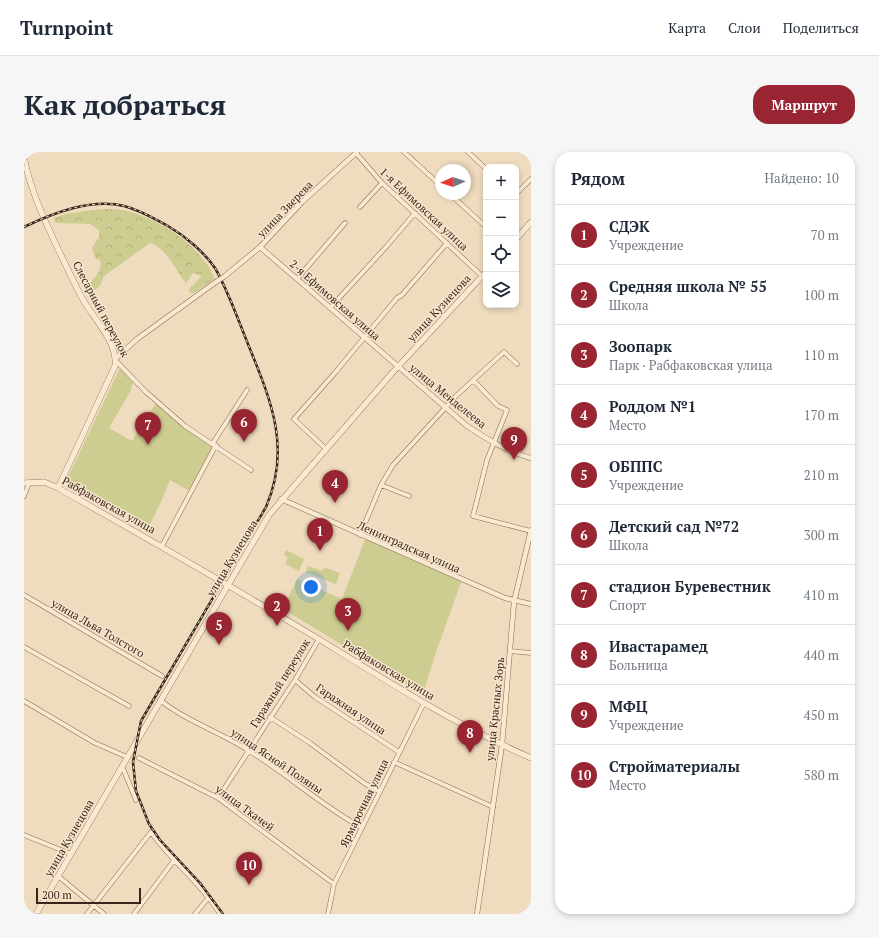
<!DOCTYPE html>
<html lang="ru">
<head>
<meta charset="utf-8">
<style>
  :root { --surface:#fff; --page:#f6f6f7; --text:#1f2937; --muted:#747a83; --line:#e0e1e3; --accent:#992432 }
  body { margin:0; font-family:"PT Serif",serif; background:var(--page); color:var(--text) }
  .controls { position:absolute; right:12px; top:12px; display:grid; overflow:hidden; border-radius:8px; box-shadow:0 2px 6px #0003 }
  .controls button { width:36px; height:36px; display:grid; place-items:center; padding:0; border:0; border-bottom:1px solid var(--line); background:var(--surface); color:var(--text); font:20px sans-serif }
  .compass { position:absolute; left:411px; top:12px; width:36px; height:36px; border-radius:50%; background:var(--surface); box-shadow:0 2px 6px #0003; rotate:267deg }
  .scale { position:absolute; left:12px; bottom:10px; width:105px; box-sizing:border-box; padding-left:4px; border:2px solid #37251b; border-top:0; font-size:11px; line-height:14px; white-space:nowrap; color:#37251b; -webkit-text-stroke:3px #f7e6cd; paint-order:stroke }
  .you { position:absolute; left:287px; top:435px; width:14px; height:14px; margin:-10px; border:3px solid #fff; border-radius:50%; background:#1a73e8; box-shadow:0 0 0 6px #1a73e833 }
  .badge { display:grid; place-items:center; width:26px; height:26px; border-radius:50%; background:var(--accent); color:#fff; font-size:13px; font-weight:700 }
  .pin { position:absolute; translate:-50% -33px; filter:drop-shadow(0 1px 2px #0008) }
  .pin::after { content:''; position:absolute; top:21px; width:14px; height:12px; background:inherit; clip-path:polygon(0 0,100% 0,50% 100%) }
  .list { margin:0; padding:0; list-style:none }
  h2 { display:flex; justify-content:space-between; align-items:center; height:52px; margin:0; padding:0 16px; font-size:17px }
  h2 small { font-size:13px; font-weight:400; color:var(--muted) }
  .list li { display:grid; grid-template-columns:26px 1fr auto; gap:12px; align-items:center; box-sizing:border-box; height:60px; padding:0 16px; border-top:1px solid var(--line) }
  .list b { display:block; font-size:15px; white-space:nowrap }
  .list p { margin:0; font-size:13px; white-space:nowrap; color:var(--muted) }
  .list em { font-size:13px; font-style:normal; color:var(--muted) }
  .icon { flex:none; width:22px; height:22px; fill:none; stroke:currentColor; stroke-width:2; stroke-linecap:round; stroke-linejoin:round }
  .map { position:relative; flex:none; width:507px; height:762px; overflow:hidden; border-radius:16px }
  header { display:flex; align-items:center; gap:24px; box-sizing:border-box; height:56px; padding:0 20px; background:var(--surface); border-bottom:1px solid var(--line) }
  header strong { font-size:19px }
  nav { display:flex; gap:22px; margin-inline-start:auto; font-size:14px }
  .intro { display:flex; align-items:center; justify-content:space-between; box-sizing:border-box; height:96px; padding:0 24px }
  h1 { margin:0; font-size:28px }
  .button { padding:10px 18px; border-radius:16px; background:var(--accent); color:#fff; font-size:14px; font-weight:700 }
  main { display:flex; gap:24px; padding:0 24px }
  aside { flex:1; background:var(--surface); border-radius:16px; box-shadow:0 2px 6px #0003 }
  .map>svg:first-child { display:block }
</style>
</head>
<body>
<header>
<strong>Turnpoint</strong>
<nav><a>Карта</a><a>Слои</a><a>Поделиться</a></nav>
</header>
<div class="intro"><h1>Как добраться</h1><a class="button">Маршрут</a></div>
<main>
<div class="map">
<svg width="507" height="762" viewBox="0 0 507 762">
  <defs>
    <pattern id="forest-crowns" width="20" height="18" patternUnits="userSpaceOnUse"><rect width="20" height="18" fill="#cdcd91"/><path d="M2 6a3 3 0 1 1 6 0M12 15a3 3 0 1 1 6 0" fill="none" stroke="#b1b07c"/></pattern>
  </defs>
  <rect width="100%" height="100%" fill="#efdbbd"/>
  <path fill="url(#forest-crowns)" d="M 77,57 C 84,57 91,57 98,58 C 134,65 177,93 191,127 L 168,142 L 164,138 L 178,124 L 169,121 L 162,131 C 151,118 143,96 126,91 L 80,124 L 76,134 L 67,141 L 64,137 C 67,126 80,120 76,108 L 72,107 L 68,96 L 75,85 L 75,78 L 66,72 L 33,71 L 31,70 L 30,66 L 41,62 Z"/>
  <path fill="#cdcd91" d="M 96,216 L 109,231 L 106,240 L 85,276 L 108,289 L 132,251 L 190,296 L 166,339 L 146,328 L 137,350 L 125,374 L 42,329 Z
    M 342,385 L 438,428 L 412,500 L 399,542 L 259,457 L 273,427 L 318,447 Z
    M 262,398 L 280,407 L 275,419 L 261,412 L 264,406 L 260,403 Z
    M 284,414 L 298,419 L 300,415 L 316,421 L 312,432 L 281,420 Z"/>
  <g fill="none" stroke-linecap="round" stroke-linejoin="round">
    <g stroke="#886b56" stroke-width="5">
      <path id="minor" d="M 380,0 L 417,34
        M 444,0 L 462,17
        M 332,1 L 358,31 L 458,124
        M 426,42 L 462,75
        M 492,42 L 507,27
        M 336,55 L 358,31
        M 273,127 L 321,71
        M 306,156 L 362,95 L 391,61
        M 91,208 L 122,240 L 161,274 L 227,318
        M 450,229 L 474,254 L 483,258 L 463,308 L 449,364 L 507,379
        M 189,291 L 223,238
        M 302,297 L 270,267 L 310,222 L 373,146 L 378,143 L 423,91
        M 357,333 L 385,344
        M 0,344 L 5,331
        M 336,383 L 357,333 L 369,313 L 432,244 L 480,200 L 493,212
        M 138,394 L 192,293
        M 0,443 L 138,524
        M 0,495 L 105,554
        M 486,499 L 507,501
        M 271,528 L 291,545 L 375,600
        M 136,548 C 162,569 196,580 224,598 C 263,622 297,653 338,676
        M 0,549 L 71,591 L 103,605
        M 246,565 L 286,591 L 340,631 L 356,640
        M 115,606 L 194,646 L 310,732
        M 370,610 L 469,655
        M 98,614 L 112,648
        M 194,646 L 271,528 L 295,487
        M 0,683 L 47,702
        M 34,724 L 80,762
        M 63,762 L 127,680 C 147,709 177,731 196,762
        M 110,762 L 151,707
        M 171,762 L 185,745
        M 304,762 L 310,732 L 400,551"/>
    </g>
    <g stroke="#886b56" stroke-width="5.5">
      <path id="tertiary" d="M 236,95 L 443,274 C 463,287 483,300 507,306
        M 201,124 L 236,95 L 278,50 L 333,0
        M 91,207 L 113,187 L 189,132
        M 257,347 L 481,446 L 507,452
        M 453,762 L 478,593 L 490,450 L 507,378"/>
    </g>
    <g stroke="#694c39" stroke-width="6">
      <path id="secondary" d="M 0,5 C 6,37 20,67 34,97 C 43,115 51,134 61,151 C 72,169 94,192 91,214 L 34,336
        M 492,87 L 507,70
        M 0,331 L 20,330 L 34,336 C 121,385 208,435 293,486 C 363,529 432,573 507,606
        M 12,762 L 245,363 L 369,220 L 462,120"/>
    </g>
    <use href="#minor" stroke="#fae9d1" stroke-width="4"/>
    <use href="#tertiary" stroke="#fae9d1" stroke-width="4.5"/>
    <use href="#secondary" stroke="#fae9d1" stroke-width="5.5"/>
    <g stroke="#37251b" stroke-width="2.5">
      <path id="rail" d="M 0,75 C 29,61 67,46 100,54 C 116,58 129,66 144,74 C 161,84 180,100 191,116 C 204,138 216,173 226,197 C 248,251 267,298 242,355 L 117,569 L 109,610 L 112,639 L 125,672 L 136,688 L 176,731 L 199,762"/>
    </g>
    <use href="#rail" stroke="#f7e6cd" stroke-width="1" stroke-dasharray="3" stroke-linecap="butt"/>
    <g stroke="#886b56" stroke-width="5.5" stroke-linecap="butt">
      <path id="tertiary-bridge" d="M 189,132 L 201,124"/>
    </g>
    <use href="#tertiary-bridge" stroke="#fae9d1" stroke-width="4.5"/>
  </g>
  <g text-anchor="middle" stroke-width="3" stroke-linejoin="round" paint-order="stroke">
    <g font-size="11" fill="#37251b" stroke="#f7e6cd">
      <text transform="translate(261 57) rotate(-46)" y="4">улица Зверева</text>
      <text transform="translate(400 57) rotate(43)" y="4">1-я Ефимовская улица</text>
      <text transform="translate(311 148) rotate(41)" y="4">2-я Ефимовская улица</text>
      <text transform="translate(415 156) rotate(-47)" y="4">улица Кузнецова</text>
      <text transform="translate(77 157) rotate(62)" y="4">Слесарный переулок</text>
      <text transform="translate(424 244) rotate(39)" y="4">улица Менделеева</text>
      <text transform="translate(85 353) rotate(29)" y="4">Рабфаковская улица</text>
      <text transform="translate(385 395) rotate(24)" y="4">Ленинградская улица</text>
      <text transform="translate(208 406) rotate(-59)" y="4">улица Кузнецова</text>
      <text transform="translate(74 476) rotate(30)" y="4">улица Льва Толстого</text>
      <text transform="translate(365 518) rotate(31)" y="4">Рабфаковская улица</text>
      <text transform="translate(256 531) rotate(-58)" y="4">Гаражный переулок</text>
      <text transform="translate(327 557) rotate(34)" y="4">Гаражная улица</text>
      <text transform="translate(471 557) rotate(-84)" y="4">улица Красных Зорь</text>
      <text transform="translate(253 609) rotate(34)" y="4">улица Ясной Поляны</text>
      <text transform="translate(340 651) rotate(-64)" y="4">Ярмарочная улица</text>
      <text transform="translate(221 656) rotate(36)" y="4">улица Ткачей</text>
      <text transform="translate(45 686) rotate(-60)" y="4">улица Кузнецова</text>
    </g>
  </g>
</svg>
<div class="controls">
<button>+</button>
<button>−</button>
<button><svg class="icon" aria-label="locate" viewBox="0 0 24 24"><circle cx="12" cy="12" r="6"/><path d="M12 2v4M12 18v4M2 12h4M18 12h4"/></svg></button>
<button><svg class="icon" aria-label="layers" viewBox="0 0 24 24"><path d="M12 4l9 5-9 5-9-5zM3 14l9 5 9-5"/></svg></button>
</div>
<svg class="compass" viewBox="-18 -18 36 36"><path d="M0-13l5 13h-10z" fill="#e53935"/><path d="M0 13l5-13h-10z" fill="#747a83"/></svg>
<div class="scale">200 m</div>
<div class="you"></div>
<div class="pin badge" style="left:296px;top:399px">1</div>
<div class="pin badge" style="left:253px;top:474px">2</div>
<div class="pin badge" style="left:324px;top:479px">3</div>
<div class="pin badge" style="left:311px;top:351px">4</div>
<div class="pin badge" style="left:195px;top:493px">5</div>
<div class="pin badge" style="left:220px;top:290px">6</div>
<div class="pin badge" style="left:124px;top:293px">7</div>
<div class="pin badge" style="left:446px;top:601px">8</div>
<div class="pin badge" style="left:490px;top:308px">9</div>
<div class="pin badge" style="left:225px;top:733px">10</div>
</div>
<aside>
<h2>Рядом<small>Найдено: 10</small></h2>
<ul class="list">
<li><span class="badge">1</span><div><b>СДЭК</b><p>Учреждение</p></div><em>70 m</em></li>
<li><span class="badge">2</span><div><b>Средняя школа № 55</b><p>Школа</p></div><em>100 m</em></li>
<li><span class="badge">3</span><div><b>Зоопарк</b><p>Парк · Рабфаковская улица</p></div><em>110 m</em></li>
<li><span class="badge">4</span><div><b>Роддом №1</b><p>Место</p></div><em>170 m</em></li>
<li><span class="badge">5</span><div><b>ОБППС</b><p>Учреждение</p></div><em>210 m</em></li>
<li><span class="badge">6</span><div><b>Детский сад №72</b><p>Школа</p></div><em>300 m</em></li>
<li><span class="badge">7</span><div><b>стадион Буревестник</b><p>Спорт</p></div><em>410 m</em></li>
<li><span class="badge">8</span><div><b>Ивастарамед</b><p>Больница</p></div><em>440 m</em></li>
<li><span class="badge">9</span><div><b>МФЦ</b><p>Учреждение</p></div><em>450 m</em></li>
<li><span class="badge">10</span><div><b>Стройматериалы</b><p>Место</p></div><em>580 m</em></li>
</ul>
</aside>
</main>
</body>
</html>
